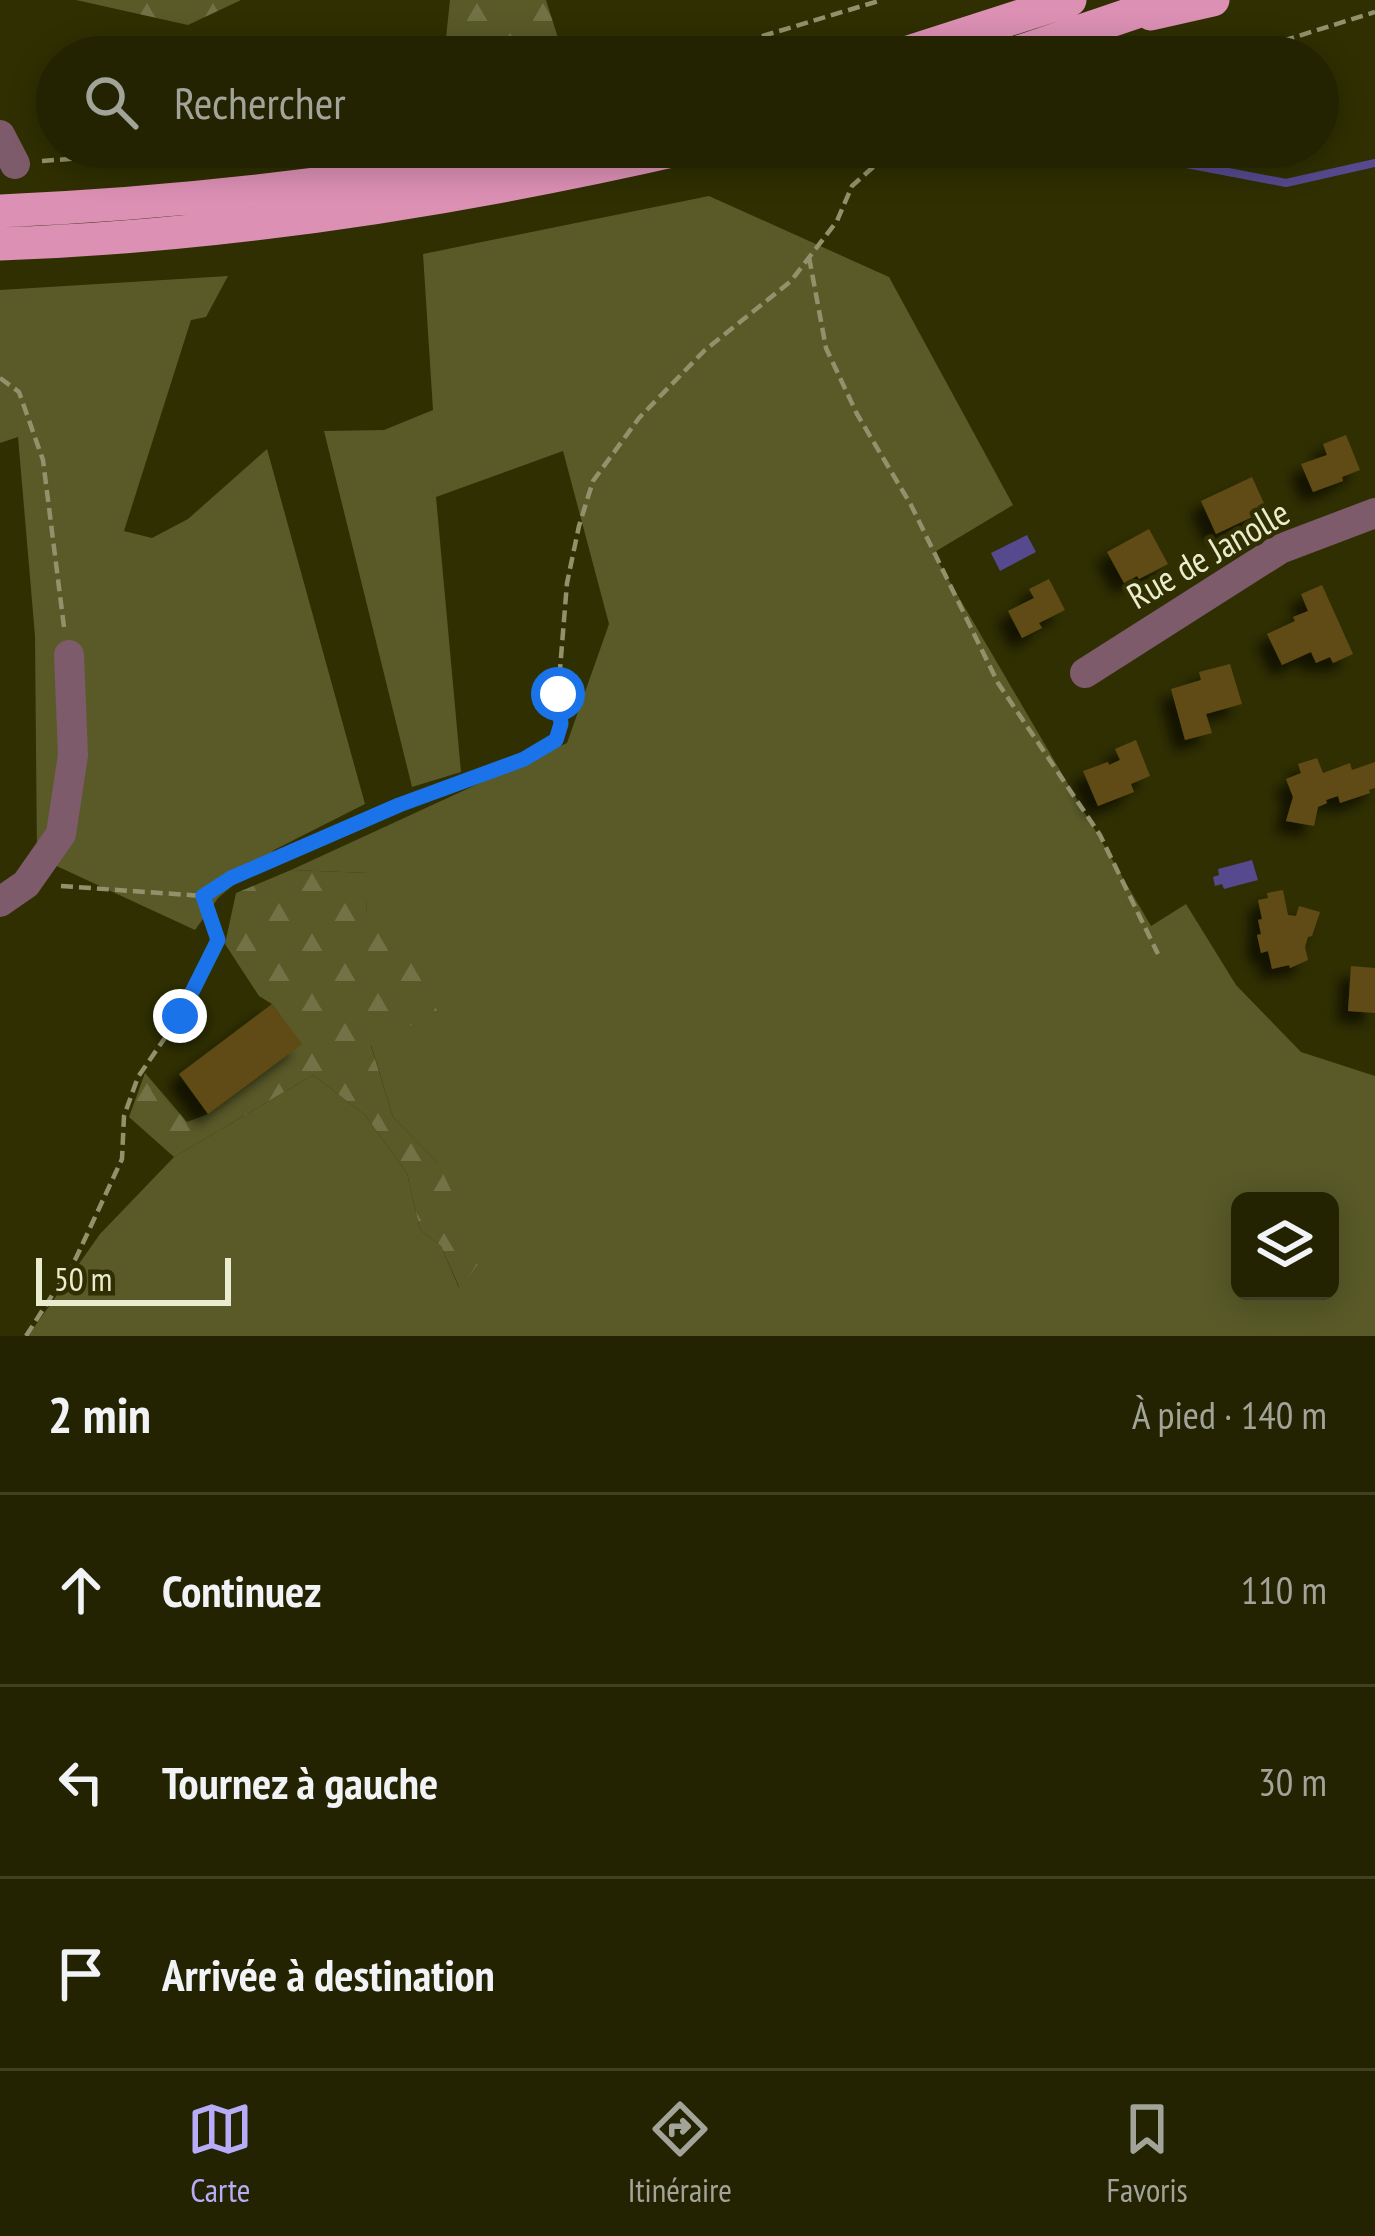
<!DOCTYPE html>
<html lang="fr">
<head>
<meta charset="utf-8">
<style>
  :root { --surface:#232302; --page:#2b2b0c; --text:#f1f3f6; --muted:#a3a499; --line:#404024; --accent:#b6acf8 }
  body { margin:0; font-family:"PT Sans Narrow",sans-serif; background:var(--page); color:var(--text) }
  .controls { position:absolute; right:36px; bottom:36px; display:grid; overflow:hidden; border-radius:18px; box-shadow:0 6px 30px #0003 }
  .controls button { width:108px; height:108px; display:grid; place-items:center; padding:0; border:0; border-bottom:3px solid var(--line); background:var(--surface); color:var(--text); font:60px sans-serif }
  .scale { position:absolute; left:36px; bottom:30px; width:195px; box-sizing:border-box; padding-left:12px; border:6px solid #eaecce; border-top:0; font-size:33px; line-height:42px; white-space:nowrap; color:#eaecce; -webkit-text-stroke:9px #2f2f02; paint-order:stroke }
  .stop { position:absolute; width:36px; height:36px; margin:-27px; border:9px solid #1a73e8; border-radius:50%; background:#fff }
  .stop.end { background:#1a73e8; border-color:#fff; box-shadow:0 3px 12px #0008 }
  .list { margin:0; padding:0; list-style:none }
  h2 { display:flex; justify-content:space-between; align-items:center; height:156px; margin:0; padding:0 48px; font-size:51px }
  h2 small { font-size:39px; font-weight:400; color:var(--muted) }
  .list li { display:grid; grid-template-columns:78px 1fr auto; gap:36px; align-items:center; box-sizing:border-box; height:192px; padding:0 48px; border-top:3px solid var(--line) }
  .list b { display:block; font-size:45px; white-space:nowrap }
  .list em { font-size:39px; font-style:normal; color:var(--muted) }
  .icon { flex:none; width:66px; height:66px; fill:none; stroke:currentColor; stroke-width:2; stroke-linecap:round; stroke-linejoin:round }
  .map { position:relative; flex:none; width:1375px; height:1336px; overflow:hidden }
  .search { position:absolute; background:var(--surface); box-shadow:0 6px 30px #0003; left:36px; right:36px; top:36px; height:132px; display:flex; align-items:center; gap:30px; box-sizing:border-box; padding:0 42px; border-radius:66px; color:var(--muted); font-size:45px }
  .sheet { height:732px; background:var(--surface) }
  nav { display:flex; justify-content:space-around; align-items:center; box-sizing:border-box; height:168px; border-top:3px solid var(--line); background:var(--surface); font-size:33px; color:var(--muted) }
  nav a { display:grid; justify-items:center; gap:6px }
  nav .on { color:var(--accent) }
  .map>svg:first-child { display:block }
</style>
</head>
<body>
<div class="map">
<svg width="1375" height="1336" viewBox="0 0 1375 1336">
  <defs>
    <pattern id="forest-firs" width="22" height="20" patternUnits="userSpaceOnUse" patternTransform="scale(3)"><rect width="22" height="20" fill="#595a28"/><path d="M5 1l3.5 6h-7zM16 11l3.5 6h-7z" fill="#717246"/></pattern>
    <filter id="shadow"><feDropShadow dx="-11" dy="11" stdDeviation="6" flood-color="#0009"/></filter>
  </defs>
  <rect width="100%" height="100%" fill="#2f2f02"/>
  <path fill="#595a28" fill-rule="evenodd" d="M 709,196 L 889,277 L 1013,505 L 933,553 L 1151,926 L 1186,904 L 1236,985 L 1301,1052 L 1375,1076 L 1375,1336 L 28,1336 L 100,1234 L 174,1157 L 313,1075 L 365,1115 L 407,1173 L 420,1230 L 441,1246 L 459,1288 L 438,1163 L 393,1117 L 371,1045 L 366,914 L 368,873 L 291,870 L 567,743 L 609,624 L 563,451 L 436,497 L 461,772 L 412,787 L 324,431 L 384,430 L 433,410 L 423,254 ZM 1240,1201 L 1330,1201 L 1330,1291 L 1240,1291 Z
    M 228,276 L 206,317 L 191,320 L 124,531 L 152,538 L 188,519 L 267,449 L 365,804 L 274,850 L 218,898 L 195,930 L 37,857 L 35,636 L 18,437 L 0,443 L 0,290 Z"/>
  <path fill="url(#forest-firs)" d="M 76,0 L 241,0 L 188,25 Z
    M 450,0 L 546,0 L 564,57 L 444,57 Z
    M 291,870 L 369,873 L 366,913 L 410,939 L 437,1011 L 371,1046 L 393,1117 L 438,1163 L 483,1257 L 460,1289 L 441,1246 L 420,1230 L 407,1173 L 365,1115 L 313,1075 L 174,1157 L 129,1117 L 145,1073 L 187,1122 L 208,1114 L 301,1044 L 272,1004 L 259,996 L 225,944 L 236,893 Z"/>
  <path fill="#56498e" d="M 1027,535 L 1036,552 L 1000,571 L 991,553 Z
    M 1252,860 L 1258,880 L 1224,889 L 1222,884 L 1215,886 L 1213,877 L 1219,875 L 1218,869 Z"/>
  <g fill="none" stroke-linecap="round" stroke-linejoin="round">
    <path stroke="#56498e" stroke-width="8" d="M 1098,147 L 1286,183 L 1375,163"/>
  </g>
  <path fill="#604c12" filter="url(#shadow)" d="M 1346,435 L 1360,470 L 1342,477 L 1343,481 L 1313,492 L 1301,464 L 1327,455 L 1323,444 Z
    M 1252,477 L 1267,510 L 1216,534 L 1201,501 Z
    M 1149,529 L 1168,564 L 1139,579 L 1137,576 L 1124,583 L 1107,552 Z
    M 1049,579 L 1065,610 L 1039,623 L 1042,628 L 1022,638 L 1008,611 L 1034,598 L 1029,589 Z
    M 1322,585 L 1353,654 L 1333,663 L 1330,657 L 1316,663 L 1311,652 L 1282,665 L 1267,634 L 1295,621 L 1293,617 L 1308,611 L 1301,594 Z
    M 1230,664 L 1242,704 L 1206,714 L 1212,733 L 1185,740 L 1171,689 L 1201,680 L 1199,672 Z
    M 1136,740 L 1150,776 L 1131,784 L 1134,792 L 1098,806 L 1083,771 L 1108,762 L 1109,765 L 1120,760 L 1115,749 Z
    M 1317,758 L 1323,773 L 1350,763 L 1352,770 L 1375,762 L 1375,788 L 1369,790 L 1370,793 L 1340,803 L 1338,796 L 1326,800 L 1327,803 L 1318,807 L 1314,826 L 1286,821 L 1293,797 L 1286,779 L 1301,773 L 1298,764 Z
    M 1283,890 L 1288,915 L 1296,916 L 1299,906 L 1320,912 L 1312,936 L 1308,937 L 1305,947 L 1308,960 L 1290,968 L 1289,965 L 1272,969 L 1268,951 L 1261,953 L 1257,935 L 1261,934 L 1258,920 L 1262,919 L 1258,900 L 1268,898 L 1267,893 Z
    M 1351,966 L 1375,968 L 1375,1013 L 1348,1011 Z
    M 272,1004 L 302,1044 L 208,1114 L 179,1074 Z"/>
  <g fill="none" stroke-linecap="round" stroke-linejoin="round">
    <path stroke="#91926c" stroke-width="4.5" stroke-dasharray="12 6" stroke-linecap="butt" d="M 693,57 L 882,0
      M 1231,57 L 1375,12
      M 42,161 L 137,154 L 178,147
      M 809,257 L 826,348 L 857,414 L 911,505 L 998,683 L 1100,835 L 1158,954
      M 0,378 L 19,392 L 43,460 L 64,627
      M 61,886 L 203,896 L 231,878 L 399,805 L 523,759 L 556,740 L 561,724 L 558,694 L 567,583 L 579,526 L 593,481 L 639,418 L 704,351 L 791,281 L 837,221 L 852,186 L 881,160 L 916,147
      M 26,1336 L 76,1258 L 122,1159 L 124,1116 L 138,1077 L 180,1016 L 218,940 L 203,896"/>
    <path stroke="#7d5b6b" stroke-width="30" d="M 0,135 L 15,164
      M 1085,673 L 1280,549 L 1375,513
      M 0,902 L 26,884 L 61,834 L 73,755 L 69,655"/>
    <path stroke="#dc90b4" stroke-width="33" d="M 1151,14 L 1213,0
      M 893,57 L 1070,0
      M 1004,57 L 1172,0
      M 0,211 C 182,203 365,182 544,147
      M 0,244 C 233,236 463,199 690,147"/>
  </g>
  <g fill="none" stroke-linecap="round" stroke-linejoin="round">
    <path stroke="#1a73e8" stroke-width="15" d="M 180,1016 L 218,940 L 203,896 L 231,878 L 399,805 L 524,759 L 556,740 L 561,724 L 558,694"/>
  </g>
  <g text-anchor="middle" stroke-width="9" stroke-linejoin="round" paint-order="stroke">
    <g font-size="36" fill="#eaecce" stroke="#2f2f02">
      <text transform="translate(1208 554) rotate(-30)" y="13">Rue de Janolle</text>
    </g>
  </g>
</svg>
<div class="controls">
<button><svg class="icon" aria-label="layers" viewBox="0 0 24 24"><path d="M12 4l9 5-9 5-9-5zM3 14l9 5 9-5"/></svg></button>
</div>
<div class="scale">50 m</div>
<div class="stop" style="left:558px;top:694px"></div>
<div class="stop end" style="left:180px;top:1016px"></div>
<div class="search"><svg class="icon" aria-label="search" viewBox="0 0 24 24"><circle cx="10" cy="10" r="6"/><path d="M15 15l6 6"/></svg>Rechercher</div>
</div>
<section class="sheet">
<h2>2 min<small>À pied · 140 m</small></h2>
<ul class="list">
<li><svg class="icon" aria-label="ahead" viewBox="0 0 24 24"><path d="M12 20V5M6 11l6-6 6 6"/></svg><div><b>Continuez</b></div><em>110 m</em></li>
<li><svg class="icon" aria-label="left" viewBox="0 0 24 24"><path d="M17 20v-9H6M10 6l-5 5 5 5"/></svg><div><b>Tournez à gauche</b></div><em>30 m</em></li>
<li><svg class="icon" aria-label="arrive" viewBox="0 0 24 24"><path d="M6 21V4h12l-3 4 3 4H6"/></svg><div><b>Arrivée à destination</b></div></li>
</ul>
</section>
<nav>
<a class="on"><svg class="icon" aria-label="map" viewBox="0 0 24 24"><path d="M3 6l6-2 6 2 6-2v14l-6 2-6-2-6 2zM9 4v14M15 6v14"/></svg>Carte</a>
<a><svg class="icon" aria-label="directions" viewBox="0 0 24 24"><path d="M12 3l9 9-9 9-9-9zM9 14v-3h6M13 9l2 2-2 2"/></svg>Itinéraire</a>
<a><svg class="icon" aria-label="saved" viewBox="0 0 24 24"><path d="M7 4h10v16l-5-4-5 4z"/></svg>Favoris</a>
</nav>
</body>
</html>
